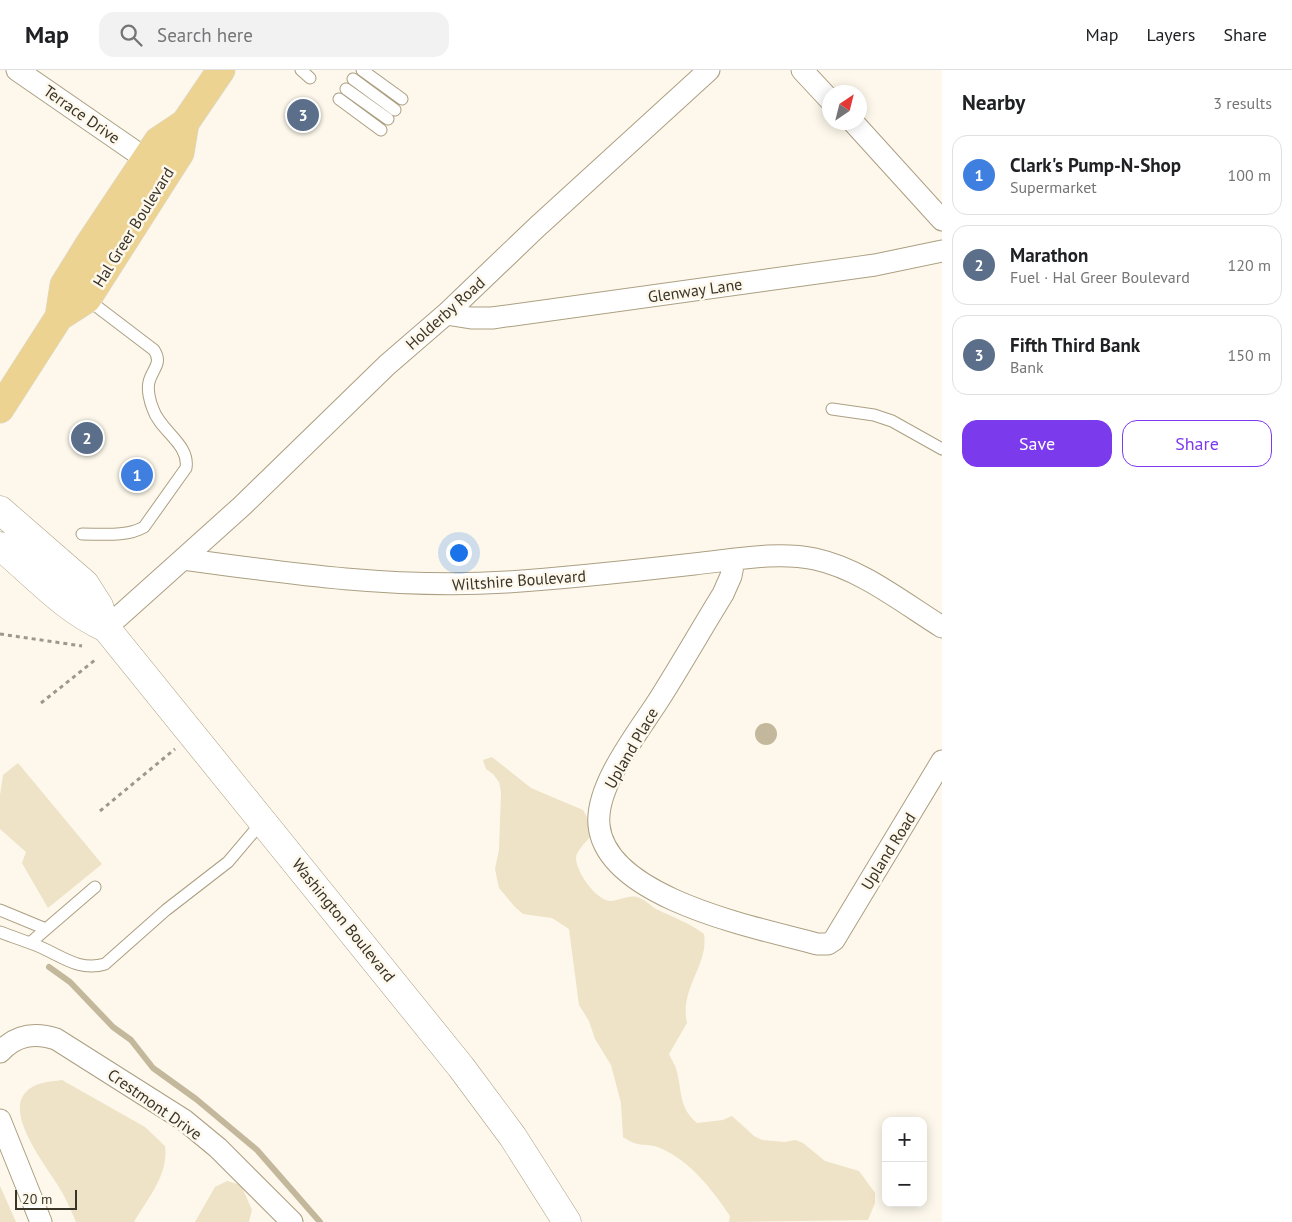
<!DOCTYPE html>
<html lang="en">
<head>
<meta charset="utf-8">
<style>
  :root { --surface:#fff; --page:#f2f2f2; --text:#202124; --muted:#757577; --line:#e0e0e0; --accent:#7c3aed }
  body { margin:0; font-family:"PT Sans",sans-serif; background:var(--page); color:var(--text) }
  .controls { position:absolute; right:15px; bottom:15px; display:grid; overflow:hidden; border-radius:10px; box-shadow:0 2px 12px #0003 }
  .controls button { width:45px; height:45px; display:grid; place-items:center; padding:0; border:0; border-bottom:1px solid var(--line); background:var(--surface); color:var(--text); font:25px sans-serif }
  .compass { position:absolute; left:822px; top:15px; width:45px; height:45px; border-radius:50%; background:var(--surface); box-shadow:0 2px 12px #0003; rotate:35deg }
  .scale { position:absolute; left:15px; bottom:12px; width:62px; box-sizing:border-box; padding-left:5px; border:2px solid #393428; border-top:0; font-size:14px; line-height:18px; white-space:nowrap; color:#393428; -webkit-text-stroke:4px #fdf8eb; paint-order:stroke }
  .you { position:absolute; left:458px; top:482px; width:18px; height:18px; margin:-12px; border:4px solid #fff; border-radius:50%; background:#1a73e8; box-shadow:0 0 0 8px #1a73e833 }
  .badge { display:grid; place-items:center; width:32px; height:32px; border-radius:50%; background:var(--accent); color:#fff; font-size:16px; font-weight:700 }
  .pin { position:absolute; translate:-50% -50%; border:2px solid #fff; box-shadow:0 1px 5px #0006 }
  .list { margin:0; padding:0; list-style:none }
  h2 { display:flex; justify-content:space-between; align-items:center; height:65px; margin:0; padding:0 20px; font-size:21px }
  h2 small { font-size:16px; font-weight:400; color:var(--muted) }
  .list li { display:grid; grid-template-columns:32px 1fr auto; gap:15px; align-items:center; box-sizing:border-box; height:80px; margin:0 10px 10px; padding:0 10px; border:1px solid var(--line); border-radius:15px }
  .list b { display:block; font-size:19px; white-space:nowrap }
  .list p { margin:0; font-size:16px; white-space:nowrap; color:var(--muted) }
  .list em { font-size:16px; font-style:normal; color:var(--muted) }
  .actions { display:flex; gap:10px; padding:15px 20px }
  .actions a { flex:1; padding:11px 0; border:1px solid var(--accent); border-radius:15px; text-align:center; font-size:18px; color:var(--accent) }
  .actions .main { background:var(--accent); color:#fff }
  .icon { flex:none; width:28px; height:28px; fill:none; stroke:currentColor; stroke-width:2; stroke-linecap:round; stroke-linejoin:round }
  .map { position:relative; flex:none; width:942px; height:1152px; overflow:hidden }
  header { display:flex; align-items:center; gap:30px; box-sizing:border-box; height:70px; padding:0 25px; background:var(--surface); border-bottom:1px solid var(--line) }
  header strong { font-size:24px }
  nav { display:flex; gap:28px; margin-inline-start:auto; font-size:18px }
  .search { width:350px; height:45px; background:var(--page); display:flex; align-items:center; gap:12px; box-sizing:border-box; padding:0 18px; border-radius:15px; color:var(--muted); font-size:19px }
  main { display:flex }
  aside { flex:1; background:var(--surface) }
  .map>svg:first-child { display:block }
</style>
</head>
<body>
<header>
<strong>Map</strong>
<div class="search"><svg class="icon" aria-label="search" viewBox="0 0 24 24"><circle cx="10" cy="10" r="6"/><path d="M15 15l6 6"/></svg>Search here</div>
<nav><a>Map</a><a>Layers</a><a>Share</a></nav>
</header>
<main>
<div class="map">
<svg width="942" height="1152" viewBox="0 0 942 1152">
  <rect width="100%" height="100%" fill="#fdf8eb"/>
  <path fill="#eee2c7" d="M 492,687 L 531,718 L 583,740 L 587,747 L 591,766 C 587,771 576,781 576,788 C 576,802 596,830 610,831 C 619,831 627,825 637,827 C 644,829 650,835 656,839 C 673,847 689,853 704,864 C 709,895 679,919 687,953 L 669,984 C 671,989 676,996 677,1002 C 682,1022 679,1038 697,1053 L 723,1050 L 732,1046 L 754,1066 L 762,1070 L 785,1072 L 795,1070 L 803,1073 L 825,1091 L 859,1101 L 875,1123 L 875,1133 L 868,1150 L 729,1152 L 730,1146 C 712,1119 690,1091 660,1078 C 646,1072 641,1079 623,1067 L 621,1033 L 611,995 L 595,969 L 589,951 L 579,935 L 569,859 L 552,848 L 523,844 L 515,837 L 499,818 L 495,799 L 499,780 L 501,722 L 499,712 L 493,704 L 486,699 L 483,690 Z
    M 18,693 L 102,794 L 48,838 L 22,793 L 26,782 L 0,759 L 0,725 L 3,705 Z
    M 62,1010 L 145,1057 L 165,1076 C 169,1104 148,1128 134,1152 L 76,1152 C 72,1143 68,1133 63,1124 C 51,1101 3,1046 26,1022 C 35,1012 49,1012 62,1010 Z
    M 227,1111 L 241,1115 L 252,1140 L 249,1152 L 195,1152 L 215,1117 Z
    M 0,1116 L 16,1152 L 0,1152 Z"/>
  <path fill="#c4b89c" d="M755 664a11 11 0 1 1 22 0a11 11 0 1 1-22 0Z"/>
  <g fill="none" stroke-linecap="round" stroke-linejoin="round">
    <path stroke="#c4b89c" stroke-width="6" d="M 49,897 L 70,912 L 113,957 L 131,970 L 153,998 L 196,1029 L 257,1080 L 320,1152"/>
    <g stroke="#ac9f82" stroke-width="13">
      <path id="service" d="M 301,0 L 310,8
        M 362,0 L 402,29
        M 353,9 L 395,40
        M 346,19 L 388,49
        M 339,29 L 381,60
        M 832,339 L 874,345 L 892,351 L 942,379
        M 82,464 C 102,464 127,467 144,457 L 186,398 C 190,374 160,361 153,339 C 150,332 147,320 149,312 C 152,299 163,294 154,280 L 87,229
        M 0,840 L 46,859
        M 0,862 C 13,867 25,871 38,876 C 60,885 79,902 105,894 L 166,840 L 228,792 L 262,752
        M 30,873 L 95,817"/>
    </g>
    <g stroke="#ac9f82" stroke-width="23">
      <path id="minor" d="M 17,0 L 146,89
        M 802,0 L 829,29
        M 853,52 L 942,150
        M 446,244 L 471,248 L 492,248 L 875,195 L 942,181
        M 183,489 L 242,436 L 387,295 L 446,244 L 537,157 L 709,0
        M 734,490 L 731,506 L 723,524 C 702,558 682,593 660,628 C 640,660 595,715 599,755 C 606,829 759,858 817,874 L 828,874 L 834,870 L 942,691
        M 106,558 L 183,489 C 291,504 398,519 507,512 C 569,508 632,501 694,494 C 733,490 776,481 815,489 C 861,499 902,532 942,557
        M 0,982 C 16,965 34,962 56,969 L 184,1050 L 218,1078 L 292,1152
        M 0,1050 L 41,1152"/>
    </g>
    <g stroke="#ac9f82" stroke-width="29">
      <path id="tertiary" d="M 0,440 L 85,514 L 99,536 L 106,558 L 461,997 L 513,1067 L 567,1152
        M 0,476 C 35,505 64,539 106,558"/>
    </g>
    <g stroke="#dbdad8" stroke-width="29">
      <path id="primary" d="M 59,247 L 64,215 L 90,173 L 158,71 L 185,53 L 221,0
        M 0,339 L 59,247 L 87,229 L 180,83 L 185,53"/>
    </g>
    <path stroke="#9d988b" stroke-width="3" stroke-dasharray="4 4" stroke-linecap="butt" d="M 0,564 L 82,576
      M 41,633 L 95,590
      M 100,741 L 175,679"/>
    <use href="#service" stroke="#fff" stroke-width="11"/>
    <use href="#minor" stroke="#fff" stroke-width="21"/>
    <use href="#tertiary" stroke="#fff" stroke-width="28"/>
    <use href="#primary" stroke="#ecd392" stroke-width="28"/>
  </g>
  <g text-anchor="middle" stroke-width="5" stroke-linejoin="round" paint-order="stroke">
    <g font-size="16" fill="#393428" stroke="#fdf8eb">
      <text transform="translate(82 44) rotate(35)" y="6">Terrace Drive</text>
      <text transform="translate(133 157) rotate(-58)" y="6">Hal Greer Boulevard</text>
      <text transform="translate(695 220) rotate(-8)" y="6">Glenway Lane</text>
      <text transform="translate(445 243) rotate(-42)" y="6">Holderby Road</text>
      <text transform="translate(519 510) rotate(-4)" y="6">Wiltshire Boulevard</text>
      <text transform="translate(631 678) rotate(-60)" y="6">Upland Place</text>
      <text transform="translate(888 781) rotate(-58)" y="6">Upland Road</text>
      <text transform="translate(344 850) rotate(51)" y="6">Washington Boulevard</text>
      <text transform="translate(155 1034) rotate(35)" y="6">Crestmont Drive</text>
    </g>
  </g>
</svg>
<div class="controls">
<button>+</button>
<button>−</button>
</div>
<svg class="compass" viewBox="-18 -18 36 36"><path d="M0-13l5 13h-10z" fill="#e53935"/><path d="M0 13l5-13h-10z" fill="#757577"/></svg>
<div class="scale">20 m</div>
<div class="you"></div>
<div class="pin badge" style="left:137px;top:405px;background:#3f7fe0">1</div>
<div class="pin badge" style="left:87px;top:368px;background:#5c6f8a">2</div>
<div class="pin badge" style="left:303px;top:45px;background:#5c6f8a">3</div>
</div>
<aside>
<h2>Nearby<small>3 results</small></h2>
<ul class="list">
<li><span class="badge" style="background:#3f7fe0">1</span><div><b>Clark's Pump-N-Shop</b><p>Supermarket</p></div><em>100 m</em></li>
<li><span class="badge" style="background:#5c6f8a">2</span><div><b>Marathon</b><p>Fuel · Hal Greer Boulevard</p></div><em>120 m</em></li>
<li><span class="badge" style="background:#5c6f8a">3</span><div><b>Fifth Third Bank</b><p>Bank</p></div><em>150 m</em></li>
</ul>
<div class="actions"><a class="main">Save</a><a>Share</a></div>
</aside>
</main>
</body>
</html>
